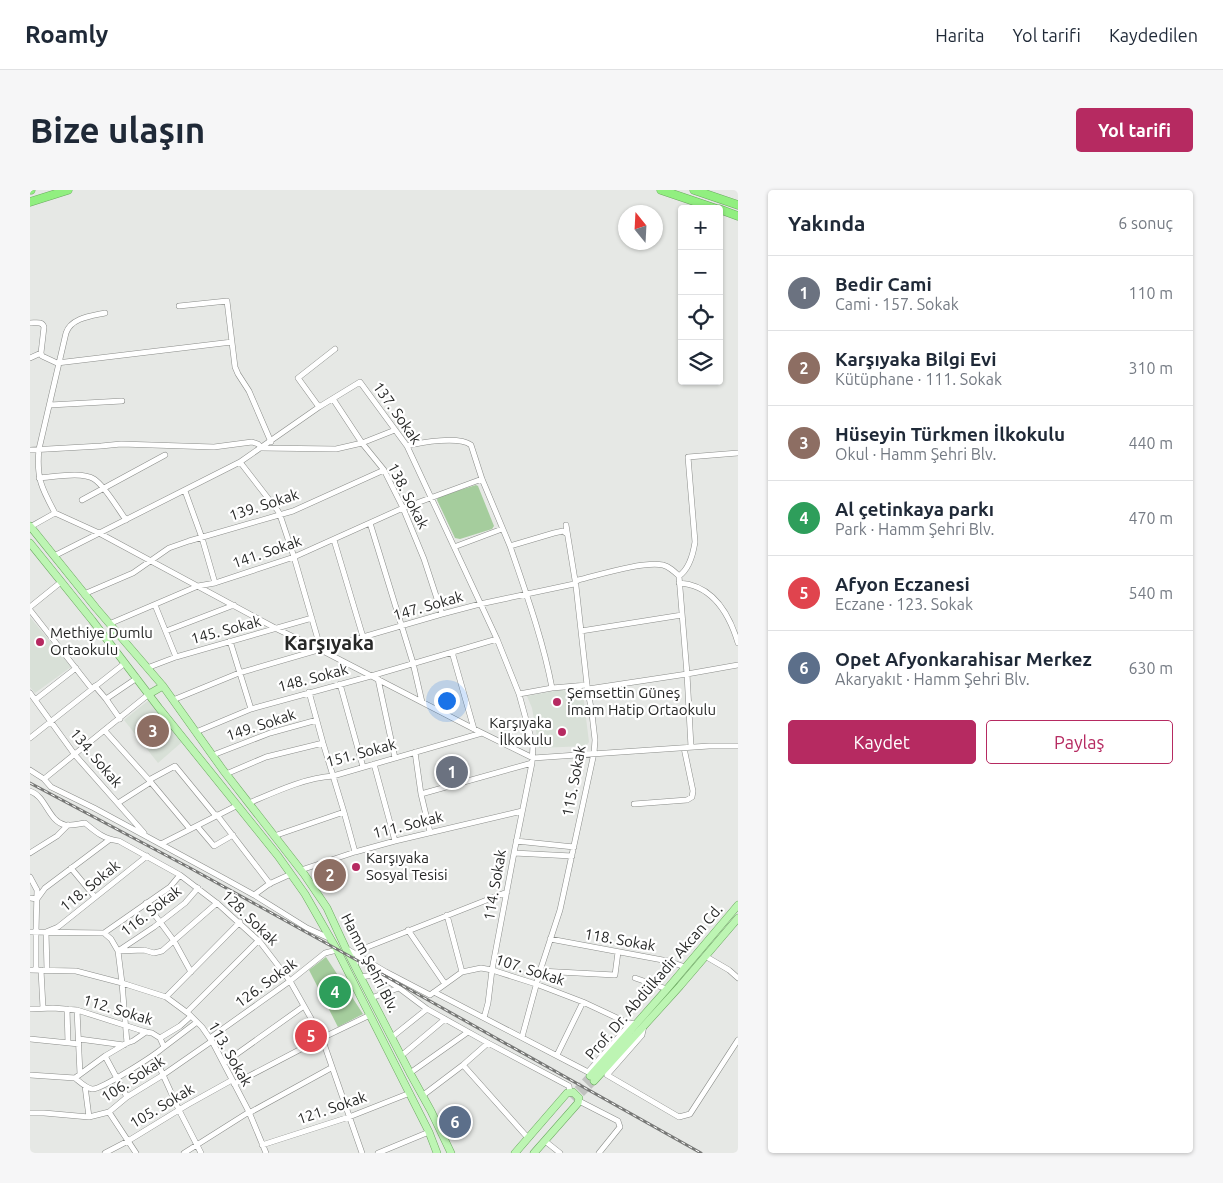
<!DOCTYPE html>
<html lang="tr">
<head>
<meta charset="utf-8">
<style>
  :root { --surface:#fff; --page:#f6f6f7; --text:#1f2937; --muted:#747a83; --line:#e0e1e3; --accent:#b62a61 }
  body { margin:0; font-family:Ubuntu,sans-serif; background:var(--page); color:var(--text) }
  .controls { position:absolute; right:15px; top:15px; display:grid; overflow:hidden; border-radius:5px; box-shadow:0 1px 4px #0004 }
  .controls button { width:45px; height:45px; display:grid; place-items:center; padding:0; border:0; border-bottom:1px solid var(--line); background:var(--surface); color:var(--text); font:25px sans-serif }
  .compass { position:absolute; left:588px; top:15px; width:45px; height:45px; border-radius:50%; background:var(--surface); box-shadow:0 1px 4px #0004; rotate:342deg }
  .you { position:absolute; left:416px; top:510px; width:18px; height:18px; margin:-12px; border:4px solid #fff; border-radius:50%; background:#1a73e8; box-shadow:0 0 0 8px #1a73e833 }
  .badge { display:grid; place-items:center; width:32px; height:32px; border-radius:50%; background:var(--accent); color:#fff; font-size:16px; font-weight:700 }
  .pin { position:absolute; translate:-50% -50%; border:2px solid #fff; box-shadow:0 1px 5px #0006 }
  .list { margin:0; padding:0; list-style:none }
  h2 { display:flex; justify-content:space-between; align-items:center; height:65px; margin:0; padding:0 20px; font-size:21px }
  h2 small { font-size:16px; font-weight:400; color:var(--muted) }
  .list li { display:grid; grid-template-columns:32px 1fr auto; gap:15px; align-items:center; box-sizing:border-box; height:75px; padding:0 20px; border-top:1px solid var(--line) }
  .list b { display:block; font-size:19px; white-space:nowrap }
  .list p { margin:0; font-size:16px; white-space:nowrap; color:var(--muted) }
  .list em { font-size:16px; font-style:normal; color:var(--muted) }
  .actions { display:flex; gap:10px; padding:15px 20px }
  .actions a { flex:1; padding:11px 0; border:1px solid var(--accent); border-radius:5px; text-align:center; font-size:18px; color:var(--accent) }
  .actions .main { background:var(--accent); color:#fff }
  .icon { flex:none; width:28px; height:28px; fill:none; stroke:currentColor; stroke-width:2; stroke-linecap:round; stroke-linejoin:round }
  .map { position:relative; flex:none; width:708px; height:963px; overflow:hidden; border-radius:5px }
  header { display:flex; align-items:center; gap:30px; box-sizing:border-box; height:70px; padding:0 25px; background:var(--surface); border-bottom:1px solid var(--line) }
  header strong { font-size:24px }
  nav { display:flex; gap:28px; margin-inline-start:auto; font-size:18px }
  .intro { display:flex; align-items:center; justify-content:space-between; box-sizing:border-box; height:120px; padding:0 30px }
  h1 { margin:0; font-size:35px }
  .button { padding:12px 22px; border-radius:5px; background:var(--accent); color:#fff; font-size:18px; font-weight:700 }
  main { display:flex; gap:30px; padding:0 30px }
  aside { flex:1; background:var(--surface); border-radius:5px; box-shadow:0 1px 4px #0004 }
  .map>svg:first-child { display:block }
</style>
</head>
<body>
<header>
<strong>Roamly</strong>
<nav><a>Harita</a><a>Yol tarifi</a><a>Kaydedilen</a></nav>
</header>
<div class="intro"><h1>Bize ulaşın</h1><a class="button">Yol tarifi</a></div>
<main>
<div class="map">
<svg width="708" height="963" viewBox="0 0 708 963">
  <rect width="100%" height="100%" fill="#e6e8e5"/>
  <path fill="#d8e0d7" d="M 0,427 L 41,477 L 5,503 L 0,497 Z
    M 552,496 L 559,552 L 556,556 L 509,558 L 502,518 L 497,506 Z
    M 119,510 L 152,552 L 128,573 L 94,530 Z"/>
  <path fill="#a5cd9d" d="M 446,295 L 448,296 L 464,336 L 462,339 L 430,349 L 425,348 L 407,310 L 408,307 Z
    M 296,767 L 333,824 L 308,837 L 279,780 Z"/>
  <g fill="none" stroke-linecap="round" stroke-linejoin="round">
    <path stroke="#c0c2bf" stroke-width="7" stroke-dasharray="7 3.5" stroke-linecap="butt" d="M 540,907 L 560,886
      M 544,911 L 564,891"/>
    <g stroke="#8a8c89" stroke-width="6">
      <path id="minor" d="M 149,116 L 197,111 L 205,177 L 208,184 L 219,201 L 241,252
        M 0,133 C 6,133 12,131 14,137 L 11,163 L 12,166 L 27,173 L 202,152
        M 0,168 L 11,163
        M 303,209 L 332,253 L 354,280 L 373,318 L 394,369 L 412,424
        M 20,215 L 92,211
        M 289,217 L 268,188 L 305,159
        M 377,256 C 392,252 429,246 441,255 L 452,289 L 480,356
        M 0,260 L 71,256 L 91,254 L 184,257 L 222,252 L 228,254 L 232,258 L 306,259 L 332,253 L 365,240
        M 210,272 L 248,321 L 250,325 L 264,367 L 291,460
        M 9,288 C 24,287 52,281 64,289 C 75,296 88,319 96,330
        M 155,301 L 172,348 L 185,393
        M 52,310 L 135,265
        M 25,323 C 12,299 6,288 9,259 L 36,143 C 41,128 61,126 75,123
        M 340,333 L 383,473 L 392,512
        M 0,337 L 25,323 L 69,343 L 247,439 L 291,460 L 444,539 L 503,568 L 679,556 L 708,556
        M 304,350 L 333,447
        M 424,357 L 472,339
        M 24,366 L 210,272 L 289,217 L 330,192 L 377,256 L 467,449 L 489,504 L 503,555 L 502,573 L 484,663 L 462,780 L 458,813 L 454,828
        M 649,386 C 659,379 663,365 665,352 L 658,267 L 708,263
        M 649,393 C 683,395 699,423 708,453
        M 54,404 L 103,383 L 139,358 L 159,351 L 263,321 L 354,280
        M 125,415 L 146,467
        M 0,417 L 31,392
        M 0,420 L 62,499 L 0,548
        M 79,434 L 168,396 L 185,393 L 264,367 L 373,318 L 452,289
        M 136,441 L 204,415
        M 551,441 L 652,425
        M 200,451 L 221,519
        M 422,462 L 444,539
        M 117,478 L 146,467 L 282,428
        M 348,489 L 365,568
        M 310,494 L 333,577
        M 65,496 L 76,509 L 90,529
        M 522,498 L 557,495
        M 62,499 L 95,473
        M 558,499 L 657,484 L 708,475
        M 279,502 L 293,553 L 314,622 L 325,662
        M 0,503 L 45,565 L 114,643
        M 489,504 L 522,498 C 513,450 496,403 480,356 L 524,343 L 533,341 L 537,344
        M 76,509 L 107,488
        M 5,510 L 46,478
        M 143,510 L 209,483 L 412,424 L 450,414 L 544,394 L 548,390 C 569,385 613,371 633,375 C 640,377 644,381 649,386 L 657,484 L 661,557
        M 75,541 L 119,590 L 160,639
        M 166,542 L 221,519 L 341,486 L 467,449
        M 385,562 L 391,604 L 400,642
        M 183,565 L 240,543 L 287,530
        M 344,574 L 365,651
        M 0,580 L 14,589 L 21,597 L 64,618 L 195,689 L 224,705 L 277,738 L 301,749
        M 196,584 L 236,567 L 293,553
        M 14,589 L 119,504
        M 119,590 L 145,576 L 186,626
        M 0,601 C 16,606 18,631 35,635 C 40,636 49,634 55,633 C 67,643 74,649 89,651 L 150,685 L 188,714 L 230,752 L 260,791 L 292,848 L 332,963
        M 391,604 L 502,573
        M 88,613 L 121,592
        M 219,613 C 245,602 274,588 303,586 L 452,543
        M 604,614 L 657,610 L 662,607 L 663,601 L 654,558
        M 187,625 L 240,694
        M 167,636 L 184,656 L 203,645
        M 244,646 L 314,622
        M 486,651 L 544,657
        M 131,654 L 208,615
        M 0,663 L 27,646 L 38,635
        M 484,663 L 542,666
        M 41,678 L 65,707
        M 271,680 L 325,662 L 365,651 L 492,621
        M 0,687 L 7,700 L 6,742 L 6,780
        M 224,705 L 239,694 L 261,684
        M 0,708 L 7,709 L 15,698 L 79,650
        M 116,713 L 144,751 L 161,782
        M 417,725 L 432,782
        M 378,740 L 415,794
        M 0,742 L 74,743 L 81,749 L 88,761 L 92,793 L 97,853
        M 74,743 L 140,697 L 150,685
        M 520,749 L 638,771 L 655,777
        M 317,759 L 356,782 L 400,805 L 432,782 L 451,778 L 462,780 L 506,794 L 553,812 L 600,834
        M 88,761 L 114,760 L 124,763 L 132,761 L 187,713
        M 88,761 L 124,737 L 155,713 L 168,698
        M 675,766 L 699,780 L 708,788
        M 325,776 L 328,766 L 335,758 L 477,702
        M 0,780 L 46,781 L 92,793 L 136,807 L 159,824 L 172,837 L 183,853 L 219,922 L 236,963
        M 11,780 L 13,818
        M 17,780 L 16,742 L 28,737 L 117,666
        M 510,781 L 585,785 L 588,762
        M 331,787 L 343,785 L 353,788 L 369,798 L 397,819 L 458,853 L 539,896 L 540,902
        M 605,788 L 637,799
        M 404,802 L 558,882 L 600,834 L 603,833
        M 136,807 L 210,732
        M 341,808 L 369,798
        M 0,819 L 23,818 L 47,820 L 116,842 L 122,843 L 130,848
        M 37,819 L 38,853
        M 47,820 L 50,884
        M 157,822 L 229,750
        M 614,836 L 612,845 L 577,885 L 649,927 L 660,924 L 708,850
        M 362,847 L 397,819
        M 492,847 L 510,781 L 530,720 L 564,563 L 565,550 L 562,524 L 557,495 L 546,396 L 536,335
        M 130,848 L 150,836 L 161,826
        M 180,848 L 260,791 L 295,763 L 307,760
        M 0,849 L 49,854
        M 49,849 L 94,855
        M 134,857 L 167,832
        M 124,865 L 149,920 L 171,963
        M 527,865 L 553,812
        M 75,866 L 97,907
        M 371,866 L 415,829
        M 194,873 L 274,816
        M 433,875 L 498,948
        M 380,883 L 438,842
        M 0,885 L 45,888 L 75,866 L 97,853 L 103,851 L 116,842
        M 45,888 C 50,892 56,898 62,899 C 71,900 125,865 134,857 L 130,848
        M 204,894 L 292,848 L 340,825
        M 55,896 L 59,927
        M 392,906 L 433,875 L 458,853
        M 549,911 L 588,931 L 590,937 L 569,963
        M 79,922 L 106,963
        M 0,923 L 14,923 L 59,927 L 79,922 L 97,907 L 133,885 L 182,851
        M 219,923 L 301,878
        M 515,951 L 530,963
        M 232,955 L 319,927 L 380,903
        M 75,963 L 98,951 L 157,915 L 202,890
        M 154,963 L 219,922
        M 348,963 L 399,942"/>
    </g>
    <g stroke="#6ca961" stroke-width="8">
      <path id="major" d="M 0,336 L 66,418 L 133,496 L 193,580 L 274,684 L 297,718 L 316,759 L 380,883 L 401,921 L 421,963
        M 0,353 L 62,430 L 129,518 L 248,666 L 275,704 L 307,760 L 399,942 L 407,963
        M 119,504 L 133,496
        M 560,886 L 637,799 L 708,715
        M 564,891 L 650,796 L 708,728
        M 485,963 L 537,903 L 543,902 L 549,908 L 548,913 L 504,963"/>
    </g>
    <g stroke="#6ca961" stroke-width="9">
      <path id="highway" d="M 0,0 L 1,0
        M 631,0 L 687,19
        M 664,0 L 708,15
        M 0,12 L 38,0
        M 689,19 L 708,26"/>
    </g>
    <use href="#minor" stroke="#fff" stroke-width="5"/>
    <use href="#major" stroke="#bdf5b3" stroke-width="7"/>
    <use href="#highway" stroke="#91ef80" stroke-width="8"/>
    <g stroke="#777876" stroke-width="3">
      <path id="rail" d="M 0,593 L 160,678 L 341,778 L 671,963"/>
    </g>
    <use href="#rail" stroke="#fff" stroke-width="1" stroke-dasharray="4" stroke-linecap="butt"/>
  </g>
  <g fill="#b62a61" stroke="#fff" stroke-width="2">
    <circle cx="10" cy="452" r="5"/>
    <circle cx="527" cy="512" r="5"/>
    <circle cx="532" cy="542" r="5"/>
    <circle cx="326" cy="677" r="5"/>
  </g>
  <g text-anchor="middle" stroke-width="4.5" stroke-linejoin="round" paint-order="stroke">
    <g font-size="15" fill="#272827" stroke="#fff">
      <text transform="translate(367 223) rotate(55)" y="5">137. Sokak</text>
      <text transform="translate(378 306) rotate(63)" y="5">138. Sokak</text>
      <text transform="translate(234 315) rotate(-18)" y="5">139. Sokak</text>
      <text transform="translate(237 362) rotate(-19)" y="5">141. Sokak</text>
      <text transform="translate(398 416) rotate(-16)" y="5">147. Sokak</text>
      <text transform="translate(196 440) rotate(-15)" y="5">145. Sokak</text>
      <text transform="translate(283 488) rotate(-15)" y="5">148. Sokak</text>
      <text transform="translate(231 535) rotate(-18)" y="5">149. Sokak</text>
      <text transform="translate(331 563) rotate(-15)" y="5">151. Sokak</text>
      <text transform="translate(66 568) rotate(50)" y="5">134. Sokak</text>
      <text transform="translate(544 591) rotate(-79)" y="5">115. Sokak</text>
      <text transform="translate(378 635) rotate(-14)" y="5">111. Sokak</text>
      <text transform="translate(465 695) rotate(-80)" y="5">114. Sokak</text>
      <text transform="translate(60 696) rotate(-39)" y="5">118. Sokak</text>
      <text transform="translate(121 721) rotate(-38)" y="5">116. Sokak</text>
      <text transform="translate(220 728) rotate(44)" y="5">128. Sokak</text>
      <text transform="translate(590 750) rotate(10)" y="5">118. Sokak</text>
      <text transform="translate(340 773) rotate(63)" y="5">Hamm Şehri Blv.</text>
      <text transform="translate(500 780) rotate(18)" y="5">107. Sokak</text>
      <text transform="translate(624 792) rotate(-49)" y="5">Prof. Dr. Abdülkadir Akcan Cd.</text>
      <text transform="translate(236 793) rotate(-36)" y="5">126. Sokak</text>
      <text transform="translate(88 820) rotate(17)" y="5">112. Sokak</text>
      <text transform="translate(200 864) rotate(60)" y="5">113. Sokak</text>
      <text transform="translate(103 889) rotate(-33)" y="5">106. Sokak</text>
      <text transform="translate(132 916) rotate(-31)" y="5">105. Sokak</text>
      <text transform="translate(302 918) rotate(-19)" y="5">121. Sokak</text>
    </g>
    <g font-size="15" fill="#272827" stroke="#fff" text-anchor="start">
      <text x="20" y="448">Methiye Dumlu<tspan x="20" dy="17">Ortaokulu</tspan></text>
      <text x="537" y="508">Şemsettin Güneş<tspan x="537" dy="17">İmam Hatip Ortaokulu</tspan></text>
      <text x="522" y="538" text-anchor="end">Karşıyaka<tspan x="522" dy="17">İlkokulu</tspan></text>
      <text x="336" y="673">Karşıyaka<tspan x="336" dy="17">Sosyal Tesisi</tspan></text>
    </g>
    <g font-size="20" font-weight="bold" fill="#272827" stroke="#fff">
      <text x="299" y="460">Karşıyaka</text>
    </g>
  </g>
</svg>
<div class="controls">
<button>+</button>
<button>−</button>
<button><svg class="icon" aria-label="locate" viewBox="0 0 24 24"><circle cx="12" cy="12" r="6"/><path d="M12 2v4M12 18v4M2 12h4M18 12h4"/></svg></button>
<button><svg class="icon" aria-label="layers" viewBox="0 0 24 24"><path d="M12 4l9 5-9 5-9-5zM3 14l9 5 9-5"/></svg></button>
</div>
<svg class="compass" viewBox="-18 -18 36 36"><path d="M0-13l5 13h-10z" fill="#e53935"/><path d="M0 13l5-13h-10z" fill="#747a83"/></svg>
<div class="you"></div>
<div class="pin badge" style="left:422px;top:582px;background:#6b7280">1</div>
<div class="pin badge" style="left:300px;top:685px;background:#8d6e63">2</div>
<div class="pin badge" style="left:123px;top:541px;background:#8d6e63">3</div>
<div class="pin badge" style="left:305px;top:802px;background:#2e9e5b">4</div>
<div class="pin badge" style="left:281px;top:846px;background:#e0444e">5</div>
<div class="pin badge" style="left:425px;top:932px;background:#5c6f8a">6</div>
</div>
<aside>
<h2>Yakında<small>6 sonuç</small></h2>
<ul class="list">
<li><span class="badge" style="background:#6b7280">1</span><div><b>Bedir Cami</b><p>Cami · 157. Sokak</p></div><em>110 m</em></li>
<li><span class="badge" style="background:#8d6e63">2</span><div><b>Karşıyaka Bilgi Evi</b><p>Kütüphane · 111. Sokak</p></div><em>310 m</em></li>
<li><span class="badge" style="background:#8d6e63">3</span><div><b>Hüseyin Türkmen İlkokulu</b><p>Okul · Hamm Şehri Blv.</p></div><em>440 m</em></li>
<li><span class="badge" style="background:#2e9e5b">4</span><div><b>Al çetinkaya parkı</b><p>Park · Hamm Şehri Blv.</p></div><em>470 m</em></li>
<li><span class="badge" style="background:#e0444e">5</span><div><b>Afyon Eczanesi</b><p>Eczane · 123. Sokak</p></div><em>540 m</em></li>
<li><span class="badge" style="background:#5c6f8a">6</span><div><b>Opet Afyonkarahisar Merkez</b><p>Akaryakıt · Hamm Şehri Blv.</p></div><em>630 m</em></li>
</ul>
<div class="actions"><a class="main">Kaydet</a><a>Paylaş</a></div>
</aside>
</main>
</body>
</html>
